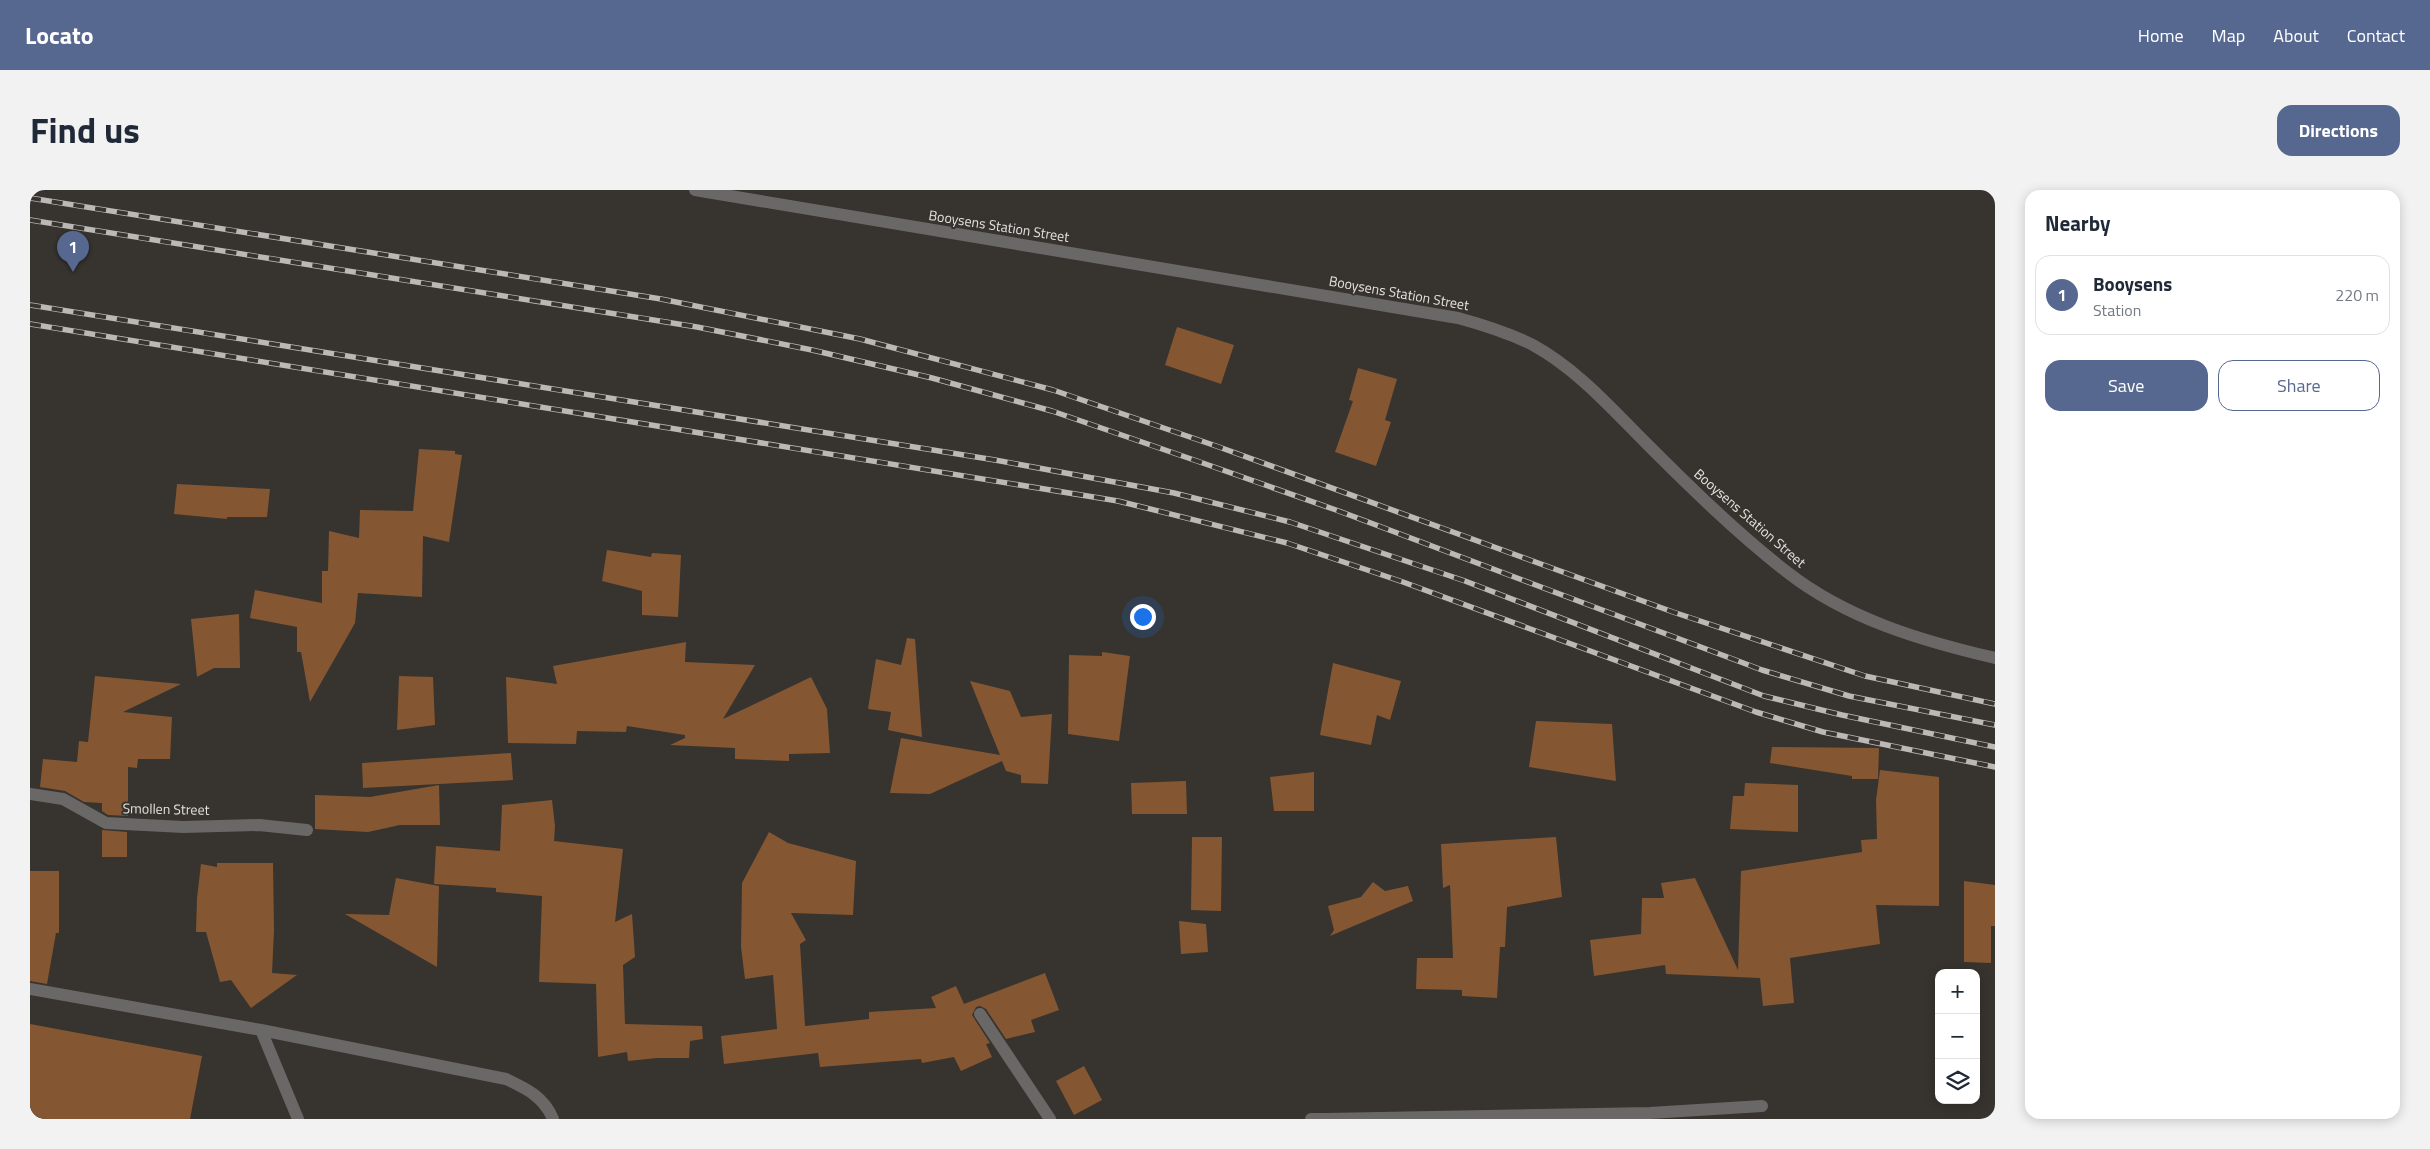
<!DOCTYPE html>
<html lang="en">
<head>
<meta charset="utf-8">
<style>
  :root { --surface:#fff; --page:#f2f2f3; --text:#1f2937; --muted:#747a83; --line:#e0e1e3; --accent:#576890 }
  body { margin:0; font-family:"Titillium Web",sans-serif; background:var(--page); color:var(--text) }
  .controls { position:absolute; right:15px; bottom:15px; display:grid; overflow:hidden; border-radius:10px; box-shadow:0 2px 12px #0003 }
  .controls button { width:45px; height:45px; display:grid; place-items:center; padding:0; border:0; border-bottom:1px solid var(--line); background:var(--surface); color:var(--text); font:25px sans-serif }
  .you { position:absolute; left:1112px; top:426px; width:18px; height:18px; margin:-12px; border:4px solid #fff; border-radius:50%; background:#1a73e8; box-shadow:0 0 0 8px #1a73e833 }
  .badge { display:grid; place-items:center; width:32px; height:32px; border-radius:50%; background:var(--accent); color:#fff; font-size:16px; font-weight:700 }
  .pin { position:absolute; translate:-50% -41px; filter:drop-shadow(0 1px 2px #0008) }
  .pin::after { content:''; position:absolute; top:26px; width:18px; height:15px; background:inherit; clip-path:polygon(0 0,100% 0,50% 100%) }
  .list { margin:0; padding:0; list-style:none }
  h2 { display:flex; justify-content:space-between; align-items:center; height:65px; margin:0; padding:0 20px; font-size:21px }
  h2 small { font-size:16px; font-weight:400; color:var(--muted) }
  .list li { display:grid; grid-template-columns:32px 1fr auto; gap:15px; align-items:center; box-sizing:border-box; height:80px; margin:0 10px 10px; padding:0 10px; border:1px solid var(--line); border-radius:15px }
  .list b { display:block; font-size:19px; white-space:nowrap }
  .list p { margin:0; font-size:16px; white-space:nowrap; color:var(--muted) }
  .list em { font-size:16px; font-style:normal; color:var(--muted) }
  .actions { display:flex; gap:10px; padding:15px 20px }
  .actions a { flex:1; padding:11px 0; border:1px solid var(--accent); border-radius:15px; text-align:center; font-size:18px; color:var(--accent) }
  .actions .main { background:var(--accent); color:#fff }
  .icon { flex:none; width:28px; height:28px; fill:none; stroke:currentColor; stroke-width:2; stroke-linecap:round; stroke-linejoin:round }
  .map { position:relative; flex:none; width:1965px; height:929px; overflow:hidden; border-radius:15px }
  header { display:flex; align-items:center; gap:30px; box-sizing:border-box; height:70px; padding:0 25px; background:var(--accent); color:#fff }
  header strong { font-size:24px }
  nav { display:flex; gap:28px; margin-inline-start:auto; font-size:18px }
  .intro { display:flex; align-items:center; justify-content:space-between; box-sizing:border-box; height:120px; padding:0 30px }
  h1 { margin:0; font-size:35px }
  .button { padding:12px 22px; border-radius:15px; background:var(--accent); color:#fff; font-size:18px; font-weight:700 }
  main { display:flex; gap:30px; padding:0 30px }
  aside { flex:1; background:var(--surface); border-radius:15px; box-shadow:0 2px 12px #0003 }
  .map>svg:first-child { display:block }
</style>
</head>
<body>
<header>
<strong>Locato</strong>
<nav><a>Home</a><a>Map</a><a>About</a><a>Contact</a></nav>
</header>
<div class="intro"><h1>Find us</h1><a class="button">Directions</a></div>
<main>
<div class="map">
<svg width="1965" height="929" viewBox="0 0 1965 929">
  <rect width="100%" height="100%" fill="#37332f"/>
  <path fill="#845732" d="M 1147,137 L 1204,155 L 1191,194 L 1135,175 Z
    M 1328,178 L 1367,189 L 1355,230 L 1361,232 L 1346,276 L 1305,262 L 1323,211 L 1319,210 Z
    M 389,259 L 425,261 L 425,264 L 432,265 L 419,352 L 393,346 L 392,407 L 328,403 L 325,433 L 280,512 L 271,462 L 267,462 L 267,437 L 220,428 L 225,400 L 292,413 L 292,381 L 298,381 L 299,341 L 329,348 L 330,320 L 383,321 Z
    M 147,294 L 240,299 L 237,327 L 197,327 L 197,329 L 144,324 Z
    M 577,360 L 621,367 L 622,363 L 651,365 L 648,427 L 612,425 L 612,401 L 572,391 Z
    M 209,424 L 210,478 L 184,478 L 167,487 L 161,429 Z
    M 877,448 L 885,449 L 892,547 L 858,540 L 861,522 L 838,519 L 846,469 L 871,475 Z
    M 656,452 L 655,472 L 725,475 L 693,529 L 781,487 L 797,519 L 800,563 L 759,564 L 759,571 L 705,569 L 705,558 L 640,555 L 655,548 L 655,545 L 597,536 L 596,542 L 547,541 L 546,554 L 478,553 L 476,487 L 527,494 L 523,476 Z
    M 1072,462 L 1100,466 L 1089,551 L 1038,544 L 1039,465 L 1072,466 Z
    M 1303,473 L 1371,491 L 1360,530 L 1347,525 L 1341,555 L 1290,545 Z
    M 65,486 L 151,494 L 93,522 L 142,527 L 140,569 L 108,569 L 107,578 L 98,577 L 98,626 L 78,625 L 72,621 L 72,613 L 54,612 L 35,601 L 10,597 L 13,569 L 47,572 L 49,551 L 58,552 Z
    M 369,486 L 403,487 L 405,535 L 367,540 Z
    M 940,491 L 980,501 L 991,527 L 1022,524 L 1018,594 L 991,593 L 991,585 L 976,581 L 972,571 L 900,604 L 860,603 L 871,548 L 970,565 Z
    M 1506,531 L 1582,534 L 1586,591 L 1499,577 Z
    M 1742,557 L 1849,558 L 1848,589 L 1822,589 L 1822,586 L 1740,573 Z
    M 481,563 L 483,590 L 333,598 L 332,573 Z
    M 1850,580 L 1909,587 L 1909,716 L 1846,715 L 1850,754 L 1760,768 L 1764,813 L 1733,816 L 1730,788 L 1636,784 L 1635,775 L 1564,786 L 1560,750 L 1611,744 L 1612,708 L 1634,708 L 1631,693 L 1665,688 L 1708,780 L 1711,681 L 1832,662 L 1831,650 L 1847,649 L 1846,610 Z
    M 1284,582 L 1284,621 L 1244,621 L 1240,587 Z
    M 1156,591 L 1157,624 L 1102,624 L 1101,593 Z
    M 1715,593 L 1768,595 L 1768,642 L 1700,639 L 1703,606 L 1714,606 Z
    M 409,595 L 410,635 L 370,635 L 338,642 L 285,639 L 285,605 L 340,607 Z
    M 522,610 L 525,636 L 524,651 L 593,659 L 585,732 L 602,724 L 605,767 L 593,775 L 595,834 L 672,836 L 673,849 L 660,851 L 659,868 L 627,868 L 598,871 L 597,862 L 568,867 L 566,794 L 509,792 L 512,706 L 466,702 L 466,698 L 404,694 L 406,656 L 470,661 L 472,615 Z
    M 72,640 L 97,642 L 97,667 L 72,667 Z
    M 739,642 L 758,653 L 826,671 L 823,725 L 761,723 L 776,750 L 770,754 L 775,836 L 839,829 L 839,822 L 906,818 L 901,807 L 926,796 L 934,814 L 1015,783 L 1029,820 L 1001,830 L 1005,842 L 976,849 L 956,819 L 950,816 L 946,817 L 942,825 L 960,853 L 956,854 L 962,867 L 931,881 L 924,867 L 892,873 L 891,869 L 790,877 L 788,863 L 694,874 L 691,846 L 747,839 L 743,785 L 715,789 L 711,757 L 712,693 Z
    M 1162,647 L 1192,647 L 1191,721 L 1161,720 Z
    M 1526,647 L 1532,707 L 1477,717 L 1475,757 L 1470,757 L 1467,808 L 1432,806 L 1432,800 L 1386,799 L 1387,768 L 1423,768 L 1420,695 L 1413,698 L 1411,654 Z
    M 187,673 L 243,673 L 244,741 L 242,783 L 267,785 L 221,818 L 201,790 L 190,792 L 176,742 L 166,742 L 167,708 L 171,674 L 187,677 Z
    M 0,681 L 29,681 L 29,743 L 26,743 L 17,794 L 0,791 Z
    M 366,688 L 409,696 L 407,777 L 315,724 L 359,725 Z
    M 1934,691 L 1965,695 L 1965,736 L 1961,736 L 1961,773 L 1934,772 Z
    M 1343,692 L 1355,701 L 1378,696 L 1383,711 L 1300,746 L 1304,740 L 1298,716 L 1331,707 Z
    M 1149,731 L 1176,734 L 1178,762 L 1151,764 Z
    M 0,834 L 172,866 L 160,929 L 0,929 Z
    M 1054,876 L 1072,910 L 1044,925 L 1026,891 Z"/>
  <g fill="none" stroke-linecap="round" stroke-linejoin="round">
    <path stroke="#6a6867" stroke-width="12" d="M 0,604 L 33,609 L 76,633 L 153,637 L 229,635 L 277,640
      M 0,799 L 231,840 L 476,889 C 497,899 514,907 523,929
      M 950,824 L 1020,929
      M 231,840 L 268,929
      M 1281,929 L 1297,929
      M 1297,929 L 1620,923 L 1732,916"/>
    <path stroke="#6a6867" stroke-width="12" d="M 665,0 L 1428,128 C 1454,135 1479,143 1503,155 C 1548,180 1581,218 1617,254 C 1662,299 1707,343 1757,382 C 1817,429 1892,451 1965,468"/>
    <g stroke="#bbb8b6" stroke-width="5.5">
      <path id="rail" d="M 0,8 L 631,109 L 830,149 L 1023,200 L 1189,257 L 1643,422 L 1835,486 L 1965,514
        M 0,30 L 667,137 L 782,160 L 902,188 L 1022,221 L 1167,271 L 1306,320 L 1732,480 L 1819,506 L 1965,535
        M 0,115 L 965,270 L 1144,303 L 1260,332 L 1435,391 L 1734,506 L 1812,525 L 1965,557
        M 0,134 L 1088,311 L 1257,353 L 1373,392 L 1726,522 L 1793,542 L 1965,577"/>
    </g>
    <use href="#rail" stroke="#37332f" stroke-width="4" stroke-dasharray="11" stroke-linecap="butt"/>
  </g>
  <g text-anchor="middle" stroke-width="4" stroke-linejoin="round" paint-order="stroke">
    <g font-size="14" fill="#e4e1df" stroke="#37332f">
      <text transform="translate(969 36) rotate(9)" y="5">Booysens Station Street</text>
      <text transform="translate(1369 103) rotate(10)" y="5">Booysens Station Street</text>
      <text transform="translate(1720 328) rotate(41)" y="5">Booysens Station Street</text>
      <text transform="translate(136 619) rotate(1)" y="5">Smollen Street</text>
    </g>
  </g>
</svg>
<div class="controls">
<button>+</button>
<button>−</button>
<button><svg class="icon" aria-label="layers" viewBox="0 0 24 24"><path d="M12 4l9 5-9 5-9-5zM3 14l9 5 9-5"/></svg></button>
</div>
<div class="you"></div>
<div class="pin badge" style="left:43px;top:82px">1</div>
</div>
<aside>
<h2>Nearby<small></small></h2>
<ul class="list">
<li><span class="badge">1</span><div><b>Booysens</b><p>Station</p></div><em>220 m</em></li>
</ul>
<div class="actions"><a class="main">Save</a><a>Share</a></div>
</aside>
</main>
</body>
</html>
